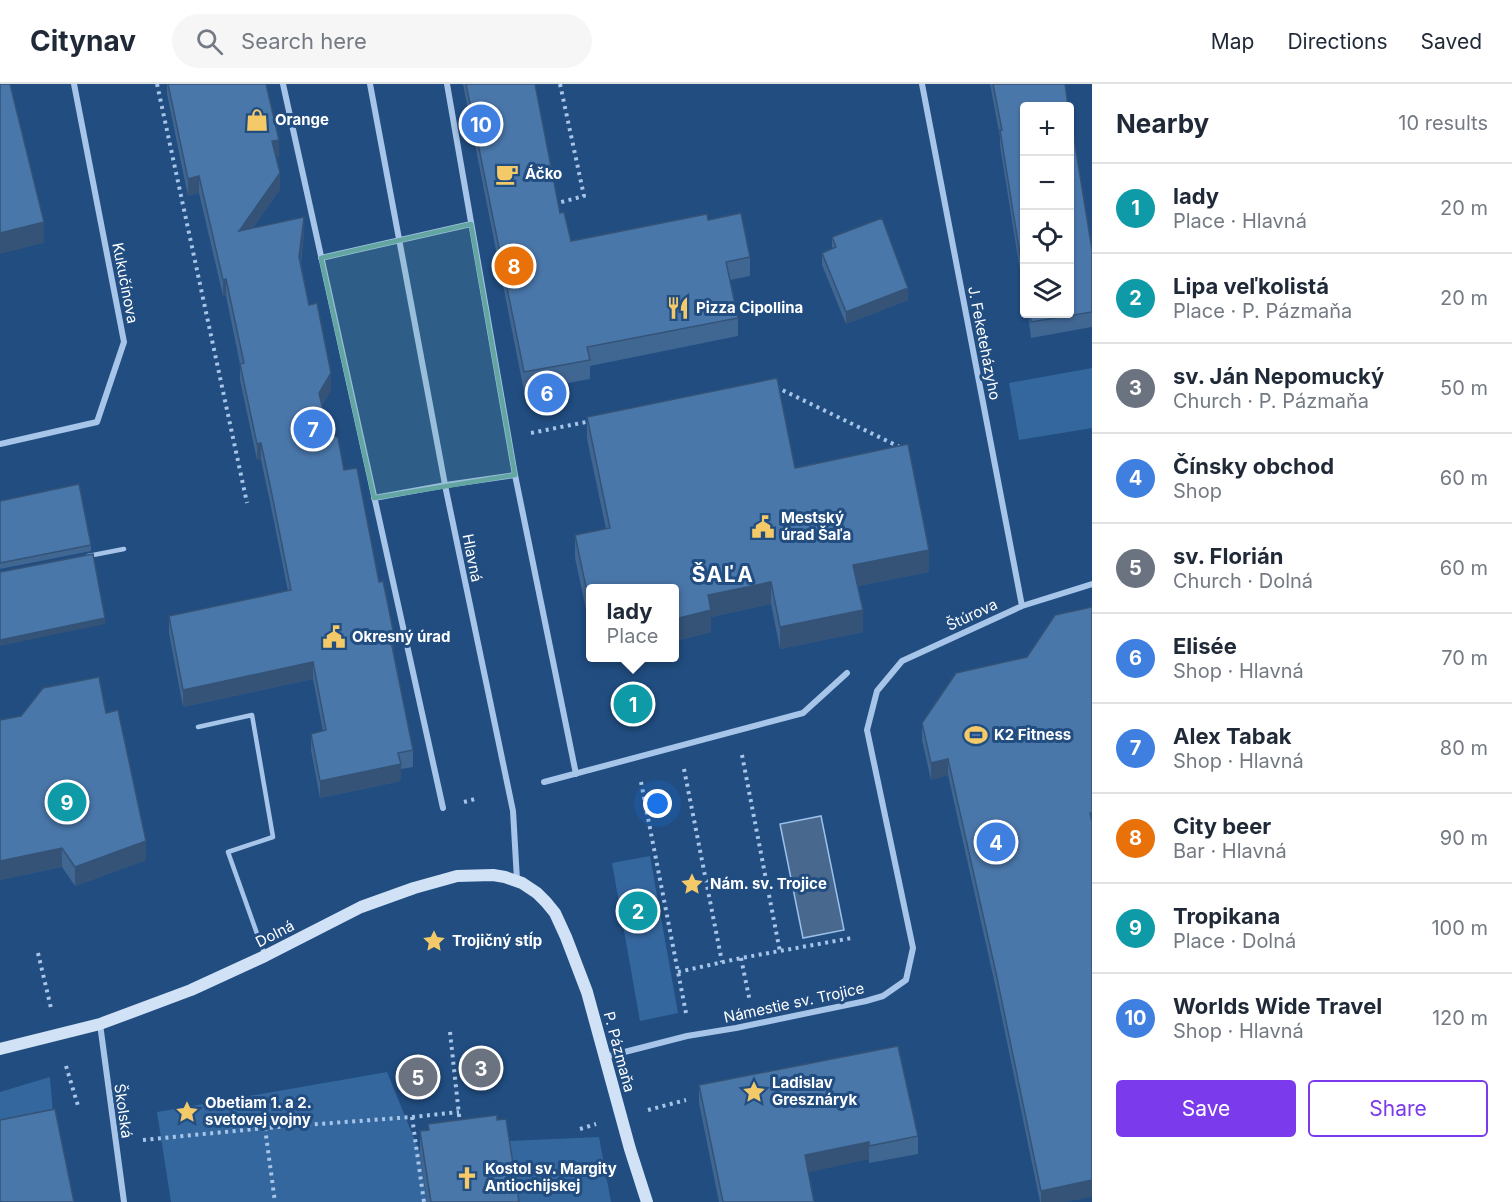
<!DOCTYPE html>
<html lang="en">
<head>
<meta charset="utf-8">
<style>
  :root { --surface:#fff; --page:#f6f6f7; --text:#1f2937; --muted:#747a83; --line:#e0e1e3; --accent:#7c3aed }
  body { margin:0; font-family:Inter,sans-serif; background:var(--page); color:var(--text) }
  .controls { position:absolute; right:18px; top:18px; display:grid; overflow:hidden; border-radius:6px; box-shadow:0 2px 4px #0004 }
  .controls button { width:54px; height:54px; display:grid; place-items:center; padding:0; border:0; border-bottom:2px solid var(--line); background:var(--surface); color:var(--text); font:30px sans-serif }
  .you { position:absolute; left:658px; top:720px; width:21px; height:21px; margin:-15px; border:4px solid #fff; border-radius:50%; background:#1a73e8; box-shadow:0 0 0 9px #1a73e833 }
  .badge { display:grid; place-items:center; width:39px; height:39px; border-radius:50%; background:var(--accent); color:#fff; font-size:20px; font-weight:700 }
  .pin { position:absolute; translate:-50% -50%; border:3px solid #fff; box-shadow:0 2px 6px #0006 }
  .popup { position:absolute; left:586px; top:500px; width:93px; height:78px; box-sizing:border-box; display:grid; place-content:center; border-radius:6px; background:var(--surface); filter:drop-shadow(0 2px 4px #0005); font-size:20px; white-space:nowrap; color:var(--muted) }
  .popup b { font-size:22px; color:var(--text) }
  .popup::after { content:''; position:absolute; left:50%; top:100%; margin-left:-12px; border:12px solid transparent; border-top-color:var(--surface) }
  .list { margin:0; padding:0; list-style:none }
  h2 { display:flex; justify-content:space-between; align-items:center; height:78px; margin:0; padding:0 24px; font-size:26px }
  h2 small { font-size:20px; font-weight:400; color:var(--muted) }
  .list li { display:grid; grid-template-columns:39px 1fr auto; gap:18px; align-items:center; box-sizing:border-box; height:90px; padding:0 24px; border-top:2px solid var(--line) }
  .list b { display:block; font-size:22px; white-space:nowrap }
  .list p { margin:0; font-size:20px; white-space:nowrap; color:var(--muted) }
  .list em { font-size:20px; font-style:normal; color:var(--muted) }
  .actions { display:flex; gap:12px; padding:18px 24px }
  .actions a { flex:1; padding:14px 0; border:2px solid var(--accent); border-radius:6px; text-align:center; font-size:21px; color:var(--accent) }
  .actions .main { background:var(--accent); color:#fff }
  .icon { flex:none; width:33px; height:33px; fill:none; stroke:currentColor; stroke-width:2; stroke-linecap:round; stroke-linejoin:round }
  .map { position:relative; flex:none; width:1092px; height:1118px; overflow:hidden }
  header { display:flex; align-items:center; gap:36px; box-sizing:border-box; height:84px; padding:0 30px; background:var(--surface); border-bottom:2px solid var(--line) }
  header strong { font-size:28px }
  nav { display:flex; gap:33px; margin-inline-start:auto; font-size:21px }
  .search { width:420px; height:54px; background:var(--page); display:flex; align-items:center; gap:15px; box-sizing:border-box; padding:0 21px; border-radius:33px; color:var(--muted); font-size:22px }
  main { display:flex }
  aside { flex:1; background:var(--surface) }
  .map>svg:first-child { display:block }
</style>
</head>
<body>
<header>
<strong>Citynav</strong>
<div class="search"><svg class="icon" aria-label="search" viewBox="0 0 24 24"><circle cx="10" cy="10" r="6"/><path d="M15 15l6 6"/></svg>Search here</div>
<nav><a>Map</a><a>Directions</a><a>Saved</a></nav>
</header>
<main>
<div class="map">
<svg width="1092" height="1118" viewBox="0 0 1092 1118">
  <rect width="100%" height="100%" fill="#214d81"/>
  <path fill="#35679f" d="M 1092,284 L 1092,344 L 1019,356 L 1009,299 Z
    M 650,772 L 678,929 L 640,937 L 612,779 Z
    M 387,988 L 420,1069 L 427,1118 L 171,1118 L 157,1028 Z
    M 50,993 L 53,1031 L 0,1045 L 0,1008 Z
    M 599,1053 L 611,1118 L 515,1118 L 506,1057 Z"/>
  <path fill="#48688e" stroke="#9bc1e9" stroke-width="1.5" d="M 821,732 L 844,846 L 803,854 L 780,740 Z"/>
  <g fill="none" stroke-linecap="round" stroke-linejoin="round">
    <path stroke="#a7c5e8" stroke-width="4" stroke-dasharray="3 4.5" stroke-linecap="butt" d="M 157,0 L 247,419
      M 554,120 L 584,112 L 560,0
      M 776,303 L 910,368
      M 531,349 L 591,337
      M 742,671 L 780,868
      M 684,685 L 722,878
      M 641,698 L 686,929
      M 464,718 L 475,715
      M 38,869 L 51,924
      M 741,874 L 750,918
      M 678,888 L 741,874 L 852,854
      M 450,948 L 460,1040
      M 66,982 L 79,1025
      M 648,1026 L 686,1016
      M 412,1033 L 424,1118
      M 265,1044 L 275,1118
      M 580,1045 L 596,1040
      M 143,1056 L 265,1044 L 412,1033 L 459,1028"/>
    <path stroke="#a7c5e8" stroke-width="4.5" d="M 88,472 L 124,465
      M 198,643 L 252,631 L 273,753 L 228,768 L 265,872"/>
    <path stroke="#a7c5e8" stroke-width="6" d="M 283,0 L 443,724
      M 370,0 L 446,406 L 513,727 L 517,796
      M 447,0 L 515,391 L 576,690
      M 922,0 L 1022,522
      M 321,174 L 471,140
      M 0,360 L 97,338 L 124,258 L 74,0
      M 374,414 L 446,401 L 515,391
      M 544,698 L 803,629 L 847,589
      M 100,940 L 124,1118
      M 605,973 L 687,952 L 736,944 L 866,917 L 883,912 L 906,896 L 913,864 L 867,646 L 877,607 L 902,577 L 1022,522 L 1092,500"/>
    <path stroke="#d1e2f6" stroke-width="12" d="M 0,965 L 100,940 L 191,906 L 265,872 L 361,823 L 414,804 L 457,792 L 493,791 L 505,793 L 522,799 L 537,809 L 546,818 L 555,829 L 566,853 L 587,908 L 630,1065 L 647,1118"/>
  </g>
  <path fill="#406692" d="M 167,0 L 266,0 L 279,73 L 276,73 L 280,105 L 253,144 L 304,149 L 301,179 L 309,221 L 331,306 L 322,321 L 328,347 L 344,386 L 379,498 L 413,666 L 413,683 L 401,685 L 401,697 L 320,714 L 311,666 L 311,650 L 323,647 L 313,595 L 183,623 L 169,549 L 169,532 L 288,507 L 270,418 L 261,376 L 257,376 L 240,296 L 240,280 L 226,212 L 223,212 L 199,109 L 188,112 L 167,10 Z
    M 463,0 L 535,0 L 560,129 L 571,157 L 708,136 L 750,173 L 750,192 L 730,196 L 738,234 L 738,252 L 590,282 L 590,295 L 524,307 Z
    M 990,0 L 1065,0 L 1024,22 L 1024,211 L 1000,62 L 1000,53 Z
    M 832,153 L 908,216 L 846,240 L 822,181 L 822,169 L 832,165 Z
    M 1092,166 L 1092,243 L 1031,254 L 1028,230 L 1070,230 Z
    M 587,333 L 795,384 L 929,488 L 858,502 L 863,548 L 780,565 L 771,520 L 711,533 L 711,548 L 675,557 L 675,504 L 591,504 L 591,549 L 575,474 L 575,451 L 606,445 L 587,355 Z
    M 0,417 L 91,461 L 91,467 L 0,485 Z
    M 956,589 L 1066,1118 L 1040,1118 L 996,905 L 948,691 L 931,696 L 922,656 L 922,639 Z
    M 106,629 L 146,776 L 75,802 L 62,783 L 0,796 L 0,636 Z
    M 699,1001 L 918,1052 L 918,1070 L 869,1079 L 869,1075 L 808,1088 L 814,1118 L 719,1118 L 699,1019 Z
    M 497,1036 L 519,1118 L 427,1118 L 420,1069 L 420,1047 L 428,1046 L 428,1040 Z"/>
  <path fill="#345377" d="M 279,56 L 279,73 L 272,74 L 272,57 Z
    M 280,89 L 280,105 L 239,164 L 239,147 Z
    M 199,92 L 199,109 L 188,112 L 188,95 Z
    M 304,133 L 304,149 L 299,190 L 299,173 Z
    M 44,138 L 44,159 L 0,170 L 0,149 Z
    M 226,195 L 226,212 L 223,212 L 223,196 Z
    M 908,204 L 908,216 L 846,240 L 846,228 Z
    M 331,289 L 331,306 L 319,326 L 319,309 Z
    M 261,359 L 261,376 L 257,376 L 257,360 Z
    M 929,466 L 929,488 L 853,503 L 853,481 Z
    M 771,498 L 771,520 L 711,533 L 711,548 L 675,557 L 675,535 L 708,511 Z
    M 863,526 L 863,548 L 780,565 L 780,543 Z
    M 105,534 L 105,540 L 0,562 L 0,556 Z
    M 394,551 L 394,568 L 390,568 L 390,552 Z
    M 313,578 L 313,595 L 183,623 L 183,606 Z
    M 948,675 L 948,691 L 931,696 L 931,679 Z
    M 401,680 L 401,697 L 320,714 L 320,697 Z
    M 146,757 L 146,776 L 75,802 L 75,783 Z
    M 62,764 L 62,783 L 0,796 L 0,777 Z
    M 869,1058 L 869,1075 L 805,1089 L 805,1071 Z
    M 1092,1096 L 1092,1113 L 1066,1118 L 1041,1118 L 1041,1107 Z"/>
  <path fill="#4a77aa" stroke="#345377" stroke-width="1.5" d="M 0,0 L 10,0 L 44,138 L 0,149 Z
    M 168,0 L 266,0 L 279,56 L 272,57 L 280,89 L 239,147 L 304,133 L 299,173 L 309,221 L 317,219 L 331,289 L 319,309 L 328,347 L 338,354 L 344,386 L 357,384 L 379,498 L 383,497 L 388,521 L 394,551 L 390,552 L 413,666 L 398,669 L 401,680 L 320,697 L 311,650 L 326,646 L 313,578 L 183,606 L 169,532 L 291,506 L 270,401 L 261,359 L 257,360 L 240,280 L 244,279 L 226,195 L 223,196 L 199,92 L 188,95 Z
    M 466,0 L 535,0 L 560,129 L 564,128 L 571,157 L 707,130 L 708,136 L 741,129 L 750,173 L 726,178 L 738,234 L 587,263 L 590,276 L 524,288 Z
    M 993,0 L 1065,0 L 1068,22 L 1024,22 L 1024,196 L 1000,46 L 1002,46 Z
    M 1070,30 L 1092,166 L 1092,228 L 1031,238 L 1030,230 L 1070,230 Z
    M 882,134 L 908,204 L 846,228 L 822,169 L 836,163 L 832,153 Z
    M 777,294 L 795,384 L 908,360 L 929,466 L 853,481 L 863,526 L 780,543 L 771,498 L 708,511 L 711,526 L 675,535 L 675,504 L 591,504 L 591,527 L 575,451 L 610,444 L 587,333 Z
    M 79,400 L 91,461 L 0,479 L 0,417 Z
    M 93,470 L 105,534 L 0,556 L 0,488 Z
    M 1092,523 L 1092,729 L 1090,729 L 1092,738 L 1092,1096 L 1041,1107 L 996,889 L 948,675 L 931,679 L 922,639 L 956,589 L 1027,573 L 1055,531 Z
    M 99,593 L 106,629 L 118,626 L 146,757 L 75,783 L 62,764 L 0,777 L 0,636 L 21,632 L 43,604 Z
    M 898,962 L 918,1052 L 869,1062 L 869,1058 L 805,1071 L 814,1118 L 723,1118 L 699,1001 Z
    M 55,1025 L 74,1118 L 0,1118 L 0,1036 Z
    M 497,1031 L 497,1036 L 506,1035 L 519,1118 L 431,1118 L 420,1047 L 429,1046 L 428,1040 Z"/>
  <path fill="#63a6a1" fill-opacity="0.2" stroke="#63a6a1" stroke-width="4.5" stroke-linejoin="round" d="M 471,140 L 515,391 L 374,414 L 321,174 Z"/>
  <defs>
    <g id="shop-bare" transform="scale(1.8)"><path d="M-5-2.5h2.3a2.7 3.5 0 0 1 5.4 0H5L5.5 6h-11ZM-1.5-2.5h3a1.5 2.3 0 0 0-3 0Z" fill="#f4c968" stroke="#214d81" stroke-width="2.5" paint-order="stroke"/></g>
    <g id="cafe-bare" transform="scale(1.8)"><path d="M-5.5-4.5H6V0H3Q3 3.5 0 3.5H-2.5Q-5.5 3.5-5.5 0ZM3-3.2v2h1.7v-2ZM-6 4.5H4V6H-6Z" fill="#f4c968" stroke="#214d81" stroke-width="2.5" paint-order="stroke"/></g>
    <g id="restaurant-bare" transform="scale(1.8)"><path d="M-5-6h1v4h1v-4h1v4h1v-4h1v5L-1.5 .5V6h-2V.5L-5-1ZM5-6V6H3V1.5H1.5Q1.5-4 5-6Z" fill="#f4c968" stroke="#214d81" stroke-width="2.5" paint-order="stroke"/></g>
    <g id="civic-bare" transform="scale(1.8)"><path d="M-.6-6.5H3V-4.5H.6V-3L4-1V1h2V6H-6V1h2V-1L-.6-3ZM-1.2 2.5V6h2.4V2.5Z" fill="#f4c968" stroke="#214d81" stroke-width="2.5" paint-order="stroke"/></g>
    <g id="stadium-bare" transform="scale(1.8)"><path d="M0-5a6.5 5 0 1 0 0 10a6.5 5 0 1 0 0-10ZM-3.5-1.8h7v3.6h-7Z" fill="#f4c968" stroke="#214d81" stroke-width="2.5" paint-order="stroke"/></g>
    <g id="sight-bare" transform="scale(1.8)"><path d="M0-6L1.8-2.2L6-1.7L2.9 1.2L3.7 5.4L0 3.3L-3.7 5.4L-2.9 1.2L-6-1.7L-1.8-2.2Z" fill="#f4c968" stroke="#214d81" stroke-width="2.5" paint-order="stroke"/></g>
    <g id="church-bare" transform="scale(1.8)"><path d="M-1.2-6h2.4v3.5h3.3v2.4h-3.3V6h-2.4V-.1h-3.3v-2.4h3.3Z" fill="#f4c968" stroke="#214d81" stroke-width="2.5" paint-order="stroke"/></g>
  </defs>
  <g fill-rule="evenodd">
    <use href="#shop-bare" x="257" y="36"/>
    <use href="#cafe-bare" x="507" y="90"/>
    <use href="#restaurant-bare" x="678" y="224"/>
    <use href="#civic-bare" x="763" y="443"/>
    <use href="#civic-bare" x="334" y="553"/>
    <use href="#stadium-bare" x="976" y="651"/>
    <use href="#sight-bare" x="692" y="800"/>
    <use href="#sight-bare" x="434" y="857"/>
    <use href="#sight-bare" x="754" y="1008"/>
    <use href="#sight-bare" x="187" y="1028"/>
    <use href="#church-bare" x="467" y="1094"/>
  </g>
  <g text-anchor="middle" stroke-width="6" stroke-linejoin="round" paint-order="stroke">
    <g font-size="15" font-weight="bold" fill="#fff" stroke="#214d81" text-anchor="start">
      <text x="275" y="41">Orange</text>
      <text x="525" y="95">Áčko</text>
      <text x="696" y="229">Pizza Cipollina</text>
      <text x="781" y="439">Mestský<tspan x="781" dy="17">úrad Šaľa</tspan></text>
      <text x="352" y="558">Okresný úrad</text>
      <text x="994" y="656">K2 Fitness</text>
      <text x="710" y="805">Nám. sv. Trojice</text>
      <text x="452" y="862">Trojičný stĺp</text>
      <text x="772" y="1004">Ladislav<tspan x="772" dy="17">Gresznáryk</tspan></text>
      <text x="205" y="1024">Obetiam 1. a 2.<tspan x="205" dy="17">svetovej vojny</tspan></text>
      <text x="485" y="1090">Kostol sv. Margity<tspan x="485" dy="17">Antiochijskej</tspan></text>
    </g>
    <g font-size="15" fill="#fff" stroke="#214d81">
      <text transform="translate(125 199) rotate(79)" y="5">Kukučínova</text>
      <text transform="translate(984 259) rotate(79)" y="5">J. Feketeházyho</text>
      <text transform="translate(472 474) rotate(79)" y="5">Hlavná</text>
      <text transform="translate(972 531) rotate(-25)" y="5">Štúrova</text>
      <text transform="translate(275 850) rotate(-27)" y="5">Dolná</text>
      <text transform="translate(794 919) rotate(-12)" y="5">Námestie sv. Trojice</text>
      <text transform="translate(619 968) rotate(75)" y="5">P. Pázmaňa</text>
      <text transform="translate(123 1027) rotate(82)" y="5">Školská</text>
    </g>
    <g font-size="21" font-weight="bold" letter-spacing="1.5" fill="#fff" stroke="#214d81">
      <text x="723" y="498">ŠAĽA</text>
    </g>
  </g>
</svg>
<div class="controls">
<button>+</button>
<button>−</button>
<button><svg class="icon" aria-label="locate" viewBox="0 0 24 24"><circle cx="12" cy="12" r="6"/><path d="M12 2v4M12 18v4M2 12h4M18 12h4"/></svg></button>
<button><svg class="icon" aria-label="layers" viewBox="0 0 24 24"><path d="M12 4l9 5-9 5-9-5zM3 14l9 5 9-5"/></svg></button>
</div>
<div class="you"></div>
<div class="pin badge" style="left:633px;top:620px;background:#0f9aa8">1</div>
<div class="popup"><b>lady</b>Place</div>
<div class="pin badge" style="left:638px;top:827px;background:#0f9aa8">2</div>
<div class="pin badge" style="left:481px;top:984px;background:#6b7280">3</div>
<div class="pin badge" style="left:996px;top:758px;background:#3f7fe0">4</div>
<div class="pin badge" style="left:418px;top:993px;background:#6b7280">5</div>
<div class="pin badge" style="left:547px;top:309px;background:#3f7fe0">6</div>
<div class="pin badge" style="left:313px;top:345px;background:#3f7fe0">7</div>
<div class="pin badge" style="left:514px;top:182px;background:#e8710a">8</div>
<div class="pin badge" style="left:67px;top:718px;background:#0f9aa8">9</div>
<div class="pin badge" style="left:481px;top:40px;background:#3f7fe0">10</div>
</div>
<aside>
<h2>Nearby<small>10 results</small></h2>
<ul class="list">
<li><span class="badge" style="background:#0f9aa8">1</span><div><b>lady</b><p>Place · Hlavná</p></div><em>20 m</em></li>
<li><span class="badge" style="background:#0f9aa8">2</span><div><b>Lipa veľkolistá</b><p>Place · P. Pázmaňa</p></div><em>20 m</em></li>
<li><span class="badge" style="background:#6b7280">3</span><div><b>sv. Ján Nepomucký</b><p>Church · P. Pázmaňa</p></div><em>50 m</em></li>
<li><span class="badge" style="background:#3f7fe0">4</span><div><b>Čínsky obchod</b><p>Shop</p></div><em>60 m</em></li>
<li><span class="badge" style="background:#6b7280">5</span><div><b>sv. Florián</b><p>Church · Dolná</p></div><em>60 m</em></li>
<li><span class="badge" style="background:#3f7fe0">6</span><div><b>Elisée</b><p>Shop · Hlavná</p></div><em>70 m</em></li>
<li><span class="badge" style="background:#3f7fe0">7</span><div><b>Alex Tabak</b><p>Shop · Hlavná</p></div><em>80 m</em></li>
<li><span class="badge" style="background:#e8710a">8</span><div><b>City beer</b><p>Bar · Hlavná</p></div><em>90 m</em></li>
<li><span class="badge" style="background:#0f9aa8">9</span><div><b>Tropikana</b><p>Place · Dolná</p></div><em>100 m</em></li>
<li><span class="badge" style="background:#3f7fe0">10</span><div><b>Worlds Wide Travel</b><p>Shop · Hlavná</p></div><em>120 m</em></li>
</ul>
<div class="actions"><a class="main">Save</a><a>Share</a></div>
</aside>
</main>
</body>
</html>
